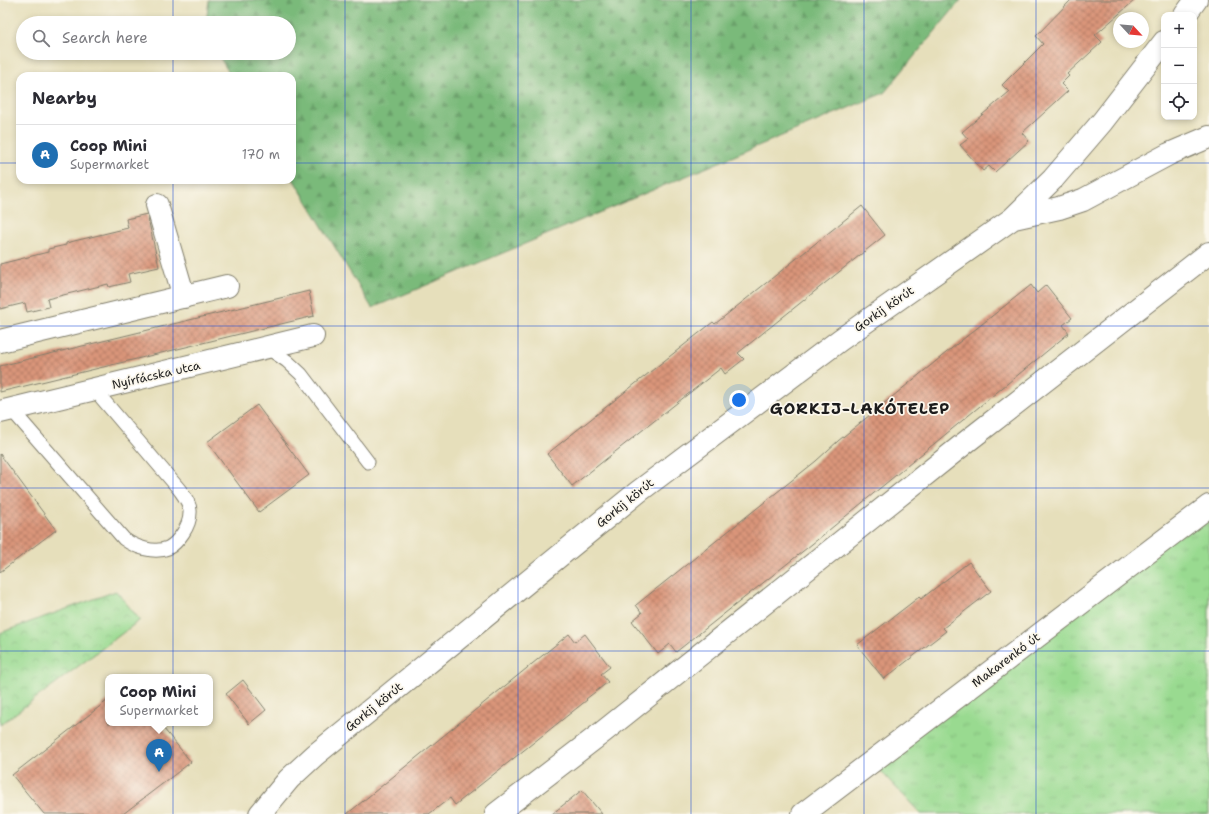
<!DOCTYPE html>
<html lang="en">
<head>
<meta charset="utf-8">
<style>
  :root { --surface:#fff; --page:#f2f2f3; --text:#2b2b33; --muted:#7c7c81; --line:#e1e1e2; --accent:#1f6fb2 }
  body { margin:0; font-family:"Shantell Sans",sans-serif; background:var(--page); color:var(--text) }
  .controls { position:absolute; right:12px; top:12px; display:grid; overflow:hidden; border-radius:8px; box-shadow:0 2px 6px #0003 }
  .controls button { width:36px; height:36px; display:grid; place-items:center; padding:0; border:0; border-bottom:1px solid var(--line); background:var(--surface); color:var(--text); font:20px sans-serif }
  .compass { position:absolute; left:1113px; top:12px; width:36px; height:36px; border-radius:50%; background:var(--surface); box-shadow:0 2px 6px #0003; rotate:116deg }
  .you { position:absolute; left:739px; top:400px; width:14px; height:14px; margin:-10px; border:3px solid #fff; border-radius:50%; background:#1a73e8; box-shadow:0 0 0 6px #1a73e833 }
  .badge { display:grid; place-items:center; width:26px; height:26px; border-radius:50%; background:var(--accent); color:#fff; font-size:13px; font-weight:700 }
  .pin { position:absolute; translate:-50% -33px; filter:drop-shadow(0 1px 2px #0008) }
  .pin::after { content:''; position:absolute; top:21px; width:14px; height:12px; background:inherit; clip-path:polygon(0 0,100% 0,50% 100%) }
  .popup { position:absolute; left:105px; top:674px; width:108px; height:52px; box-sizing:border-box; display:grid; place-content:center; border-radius:8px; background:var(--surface); filter:drop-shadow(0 1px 3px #0005); font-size:13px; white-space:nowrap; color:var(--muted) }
  .popup b { font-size:15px; color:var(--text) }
  .popup::after { content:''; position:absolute; left:50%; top:100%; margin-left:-8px; border:8px solid transparent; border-top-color:var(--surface) }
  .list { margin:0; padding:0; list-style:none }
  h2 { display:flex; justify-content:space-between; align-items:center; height:52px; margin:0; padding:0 16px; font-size:17px }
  h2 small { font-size:13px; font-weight:400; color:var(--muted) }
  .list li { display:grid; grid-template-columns:26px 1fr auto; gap:12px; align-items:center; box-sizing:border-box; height:60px; padding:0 16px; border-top:1px solid var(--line) }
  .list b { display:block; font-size:15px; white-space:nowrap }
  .list p { margin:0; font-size:13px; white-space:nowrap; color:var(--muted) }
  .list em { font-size:13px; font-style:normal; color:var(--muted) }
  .icon { flex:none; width:22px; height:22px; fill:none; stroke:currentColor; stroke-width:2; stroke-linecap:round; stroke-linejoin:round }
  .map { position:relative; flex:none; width:1209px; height:814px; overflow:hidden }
  .search { position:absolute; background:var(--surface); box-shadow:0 2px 6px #0003; left:16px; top:16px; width:280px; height:44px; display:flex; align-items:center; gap:10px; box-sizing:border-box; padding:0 14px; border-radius:22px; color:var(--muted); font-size:15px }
  .panel { position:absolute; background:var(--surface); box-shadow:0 2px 6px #0003; left:16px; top:72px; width:280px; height:112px; border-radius:12px }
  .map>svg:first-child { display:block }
</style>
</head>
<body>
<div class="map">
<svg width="1209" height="814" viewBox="0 0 1209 814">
  <defs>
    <pattern id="grass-tufts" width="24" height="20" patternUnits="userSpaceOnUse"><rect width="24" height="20" fill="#99da90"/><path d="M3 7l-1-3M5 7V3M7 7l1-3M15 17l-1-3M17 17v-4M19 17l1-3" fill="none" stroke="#83ba7c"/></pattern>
    <pattern id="forest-firs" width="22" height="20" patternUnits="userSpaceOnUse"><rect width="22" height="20" fill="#7aba7a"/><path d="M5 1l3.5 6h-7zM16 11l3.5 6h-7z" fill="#699f69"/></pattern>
    <pattern id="park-crowns" width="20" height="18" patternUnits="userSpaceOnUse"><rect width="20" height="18" fill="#99da90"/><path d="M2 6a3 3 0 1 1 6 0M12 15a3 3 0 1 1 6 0" fill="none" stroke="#83ba7c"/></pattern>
    <pattern id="building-cross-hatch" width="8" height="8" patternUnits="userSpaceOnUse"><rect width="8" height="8" fill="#da957a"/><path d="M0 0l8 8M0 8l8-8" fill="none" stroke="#b07963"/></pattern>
  </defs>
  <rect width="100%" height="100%" fill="#fbf7ec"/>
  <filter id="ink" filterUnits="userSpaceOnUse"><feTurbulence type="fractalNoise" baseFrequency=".025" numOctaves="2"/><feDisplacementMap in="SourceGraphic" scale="8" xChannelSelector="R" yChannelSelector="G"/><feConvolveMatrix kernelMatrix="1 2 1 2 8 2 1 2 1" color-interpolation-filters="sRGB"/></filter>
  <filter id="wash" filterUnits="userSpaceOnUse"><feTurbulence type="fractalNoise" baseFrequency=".012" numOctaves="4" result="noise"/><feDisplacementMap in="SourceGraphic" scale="16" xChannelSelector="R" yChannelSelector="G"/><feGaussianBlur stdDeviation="0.9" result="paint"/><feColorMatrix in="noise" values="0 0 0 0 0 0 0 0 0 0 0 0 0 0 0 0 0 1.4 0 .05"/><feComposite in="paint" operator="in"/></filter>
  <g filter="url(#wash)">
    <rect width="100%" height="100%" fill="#e6dfbb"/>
    <path fill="url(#grass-tufts)" stroke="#5a7b56" d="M 1209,506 L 1209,814 L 921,814 L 872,762 Z"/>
    <path fill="url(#forest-firs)" stroke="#4b6b4b" d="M 209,0 L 961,0 L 884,93 L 372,308 L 292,177 L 292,76 L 231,76 L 217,53 L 289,53 L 289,23 L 206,23 Z"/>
    <path fill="url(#park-crowns)" stroke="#5a7b56" d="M 116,591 L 140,620 L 0,725 L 0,633 Z"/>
    <g id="blocks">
      <path fill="url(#building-cross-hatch)" d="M 1071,0 L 1135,0 L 1095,35 L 1102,42 L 1067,74 L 1069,76 L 1061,84 L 1068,91 L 1022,133 L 1029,141 L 995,172 L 989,166 L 983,171 L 960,145 L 968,139 L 962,132 L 1009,92 L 1002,85 L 1043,44 L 1036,36 Z
        M 862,206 L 885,235 L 738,353 L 744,359 L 725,374 L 721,368 L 572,486 L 547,454 L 713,322 L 715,324 Z
        M 147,214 L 159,267 L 128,274 L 130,282 L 109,287 L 108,284 L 47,299 L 49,307 L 27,312 L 25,303 L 0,309 L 0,264 L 48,252 L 48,249 L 66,245 L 66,243 L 128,228 L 126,219 Z
        M 1031,285 L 1037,293 L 1046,285 L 1072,318 L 1063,325 L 1069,333 L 812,544 L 676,652 L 670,644 L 658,654 L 632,621 L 642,613 L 636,605 L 816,461 L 838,441 L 957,344 Z
        M 309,291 L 314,316 L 0,392 L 0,366 Z
        M 257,405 L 309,475 L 259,512 L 207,442 Z
        M 0,454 L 56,530 L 0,572 Z
        M 969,562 L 991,591 L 943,628 L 946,631 L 884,679 L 857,645 L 919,597 L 921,599 Z
        M 569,634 L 575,642 L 585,634 L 610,667 L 601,674 L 608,682 L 586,699 L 587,700 L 455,805 L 450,798 L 429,814 L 347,814 Z
        M 243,680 L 266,710 L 249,724 L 226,694 Z
        M 108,700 L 108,723 L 159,723 L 191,762 L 123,814 L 44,814 L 12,775 Z
        M 582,790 L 602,814 L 552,814 Z"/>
    </g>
  </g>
  <g filter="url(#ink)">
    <use href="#blocks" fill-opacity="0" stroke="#817e6c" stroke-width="1"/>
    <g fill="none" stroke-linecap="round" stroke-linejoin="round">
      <g stroke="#817e6c" stroke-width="15">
        <path id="lane" d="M 268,348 L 287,361 L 301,374 L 368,462
          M 11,409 L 124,539 C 135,547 154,554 168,548 C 174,545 179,539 183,533 C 187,527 190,521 190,513 C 191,504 184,496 179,489 L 94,389"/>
      </g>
      <g stroke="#817e6c" stroke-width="24">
        <path id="street" d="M 1185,15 L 1196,0
          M 157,205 L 184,297
          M 1014,218 L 1059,208 L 1083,200 L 1169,154 L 1209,137
          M 0,341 L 227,286
          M 0,412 L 313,336
          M 260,814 L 289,779 L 315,755 L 638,492 L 840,340 L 1012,219 L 1053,179 L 1102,122 L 1164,42
          M 496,814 L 603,732 L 970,439 L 1209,253
          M 803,814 L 1209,506"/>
      </g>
      <use href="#lane" stroke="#fff" stroke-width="13"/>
      <use href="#street" stroke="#fff" stroke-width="22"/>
    </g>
  </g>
  <path fill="none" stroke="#1d4ed8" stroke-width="1" stroke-opacity="0.55" d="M 173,0 L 173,23M 345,0 L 345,814M 518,0 L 518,814M 691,0 L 691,814M 864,0 L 864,814M 1036,0 L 1036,814M 173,53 L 173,76M 0,163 L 20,163M 292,163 L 1209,163M 173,180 L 173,814M 0,326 L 1209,326M 0,488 L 1209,488M 0,651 L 1209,651"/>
  <g text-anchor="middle" stroke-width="3.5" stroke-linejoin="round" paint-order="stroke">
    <g font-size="12" fill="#1c1c1c" stroke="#fbf7ec">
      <text transform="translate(884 309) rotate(-35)" y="4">Gorkij körút</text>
      <text transform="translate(156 375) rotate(-13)" y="4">Nyírfácska utca</text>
      <text transform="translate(625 503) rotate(-39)" y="4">Gorkij körút</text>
      <text transform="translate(1006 660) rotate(-37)" y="4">Makarenkó út</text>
      <text transform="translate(374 707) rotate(-39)" y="4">Gorkij körút</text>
    </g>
    <g font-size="16" font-weight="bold" letter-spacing="1" fill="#1c1c1c" stroke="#fbf7ec">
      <text x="860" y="414">GORKIJ-LAKÓTELEP</text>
    </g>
  </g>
</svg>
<div class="controls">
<button>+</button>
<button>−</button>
<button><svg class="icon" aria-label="locate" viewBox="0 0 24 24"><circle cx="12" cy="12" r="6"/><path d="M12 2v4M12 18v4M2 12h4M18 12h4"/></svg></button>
</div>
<svg class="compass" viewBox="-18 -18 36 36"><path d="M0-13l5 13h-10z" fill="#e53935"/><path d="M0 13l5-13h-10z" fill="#7c7c81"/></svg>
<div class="you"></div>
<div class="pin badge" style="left:159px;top:772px">A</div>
<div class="popup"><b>Coop Mini</b>Supermarket</div>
<div class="search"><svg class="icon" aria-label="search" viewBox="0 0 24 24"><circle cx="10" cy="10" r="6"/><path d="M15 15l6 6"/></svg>Search here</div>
<section class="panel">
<h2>Nearby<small></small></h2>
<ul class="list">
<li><span class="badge">A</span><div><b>Coop Mini</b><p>Supermarket</p></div><em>170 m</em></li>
</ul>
</section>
</div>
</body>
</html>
